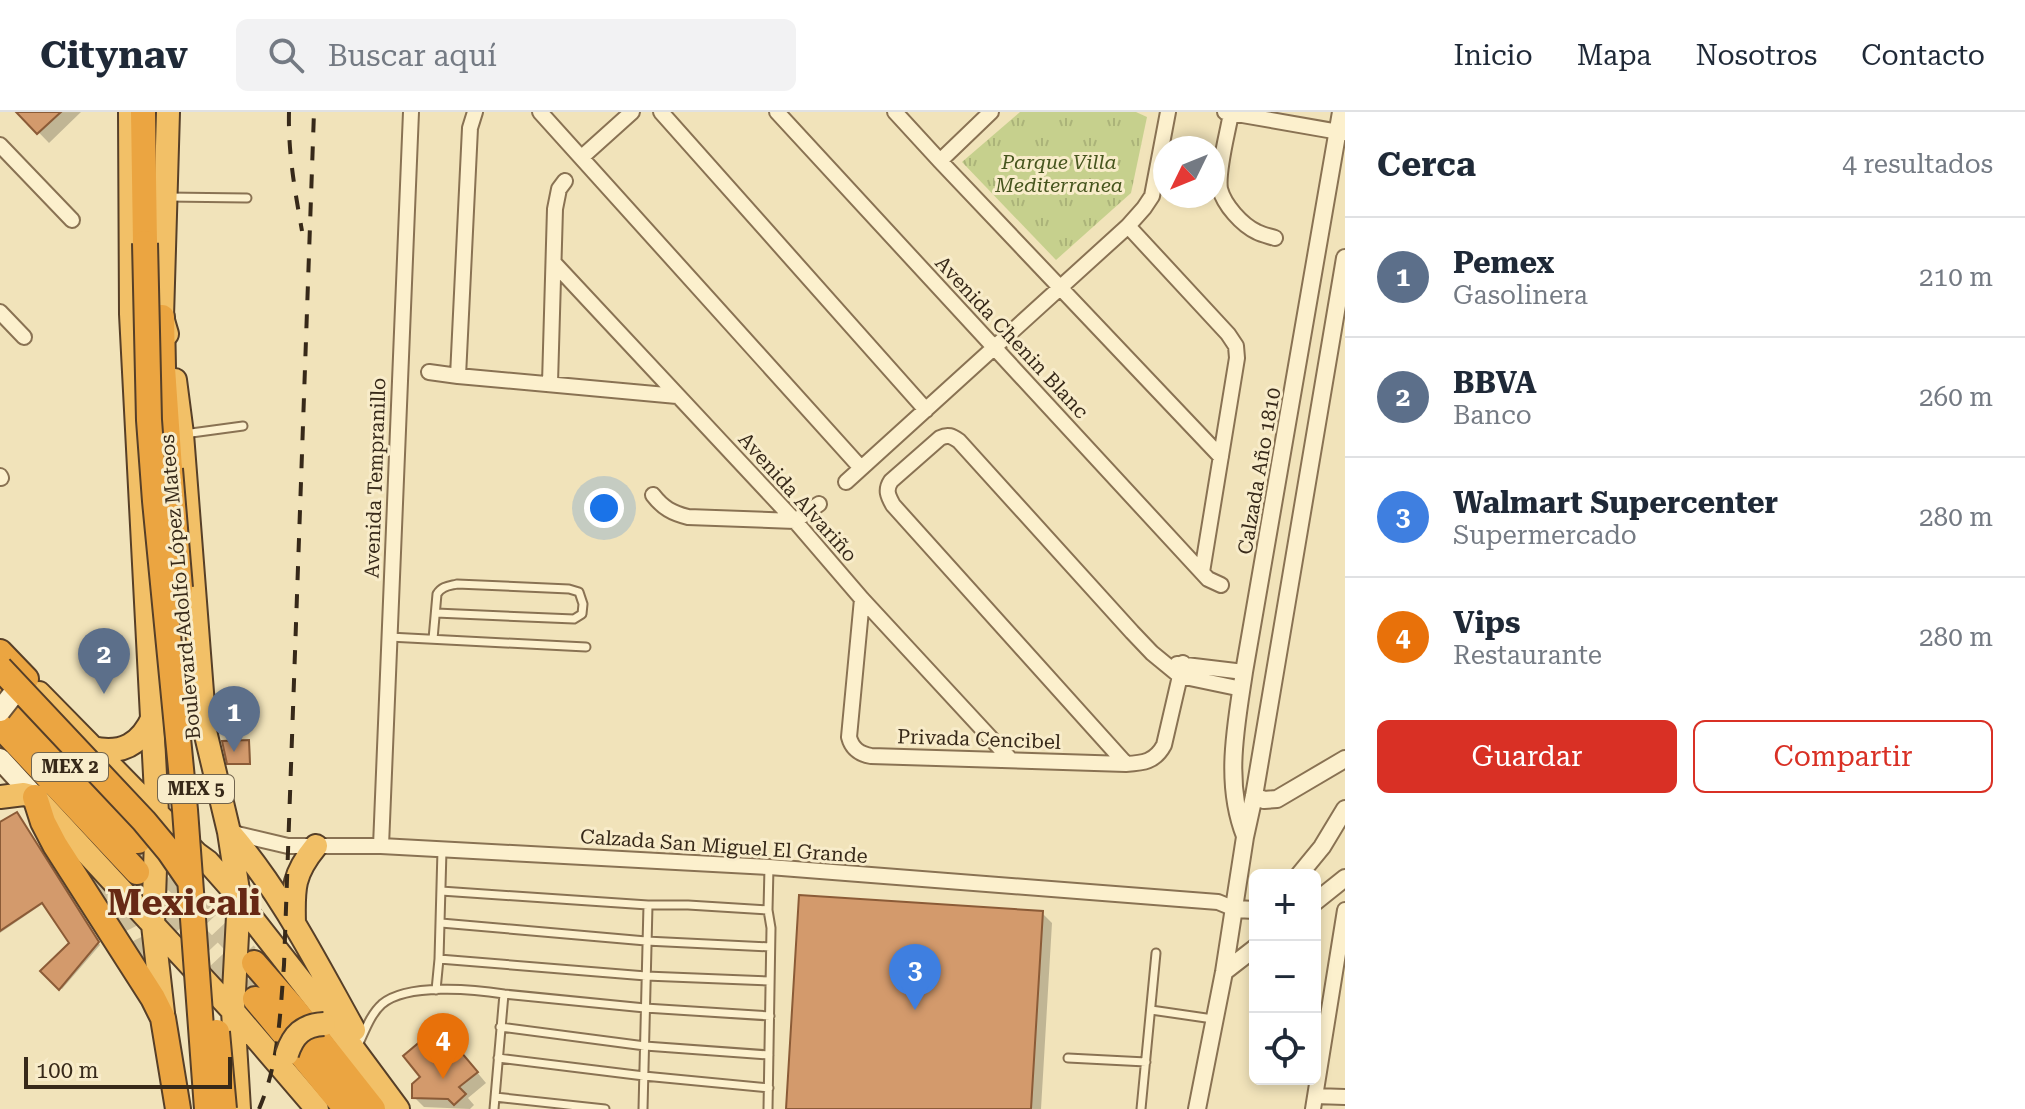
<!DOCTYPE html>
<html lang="es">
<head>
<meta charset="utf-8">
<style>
  :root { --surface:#fff; --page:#f2f2f3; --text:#1f2937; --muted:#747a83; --line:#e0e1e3; --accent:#d93025 }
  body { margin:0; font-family:"Roboto Serif",serif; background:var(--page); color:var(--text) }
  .controls { position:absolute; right:24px; bottom:24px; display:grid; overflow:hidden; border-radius:12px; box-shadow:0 4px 12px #0003 }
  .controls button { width:72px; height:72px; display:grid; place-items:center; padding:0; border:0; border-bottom:2px solid var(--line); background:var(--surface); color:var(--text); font:40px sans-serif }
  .compass { position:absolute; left:1153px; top:24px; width:72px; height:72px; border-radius:50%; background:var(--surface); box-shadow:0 4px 12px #0003; rotate:227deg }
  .scale { position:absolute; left:24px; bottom:20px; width:208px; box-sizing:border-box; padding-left:8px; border:4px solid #372919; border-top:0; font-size:22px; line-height:28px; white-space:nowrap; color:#372919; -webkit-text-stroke:6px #f8ecca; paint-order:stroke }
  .you { position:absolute; left:604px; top:396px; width:28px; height:28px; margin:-20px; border:6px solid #fff; border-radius:50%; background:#1a73e8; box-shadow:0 0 0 12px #1a73e833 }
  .badge { display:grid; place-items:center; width:52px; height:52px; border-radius:50%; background:var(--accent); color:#fff; font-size:26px; font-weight:700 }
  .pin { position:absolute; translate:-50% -66px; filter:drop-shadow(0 2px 4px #0008) }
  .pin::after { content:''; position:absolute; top:42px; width:28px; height:24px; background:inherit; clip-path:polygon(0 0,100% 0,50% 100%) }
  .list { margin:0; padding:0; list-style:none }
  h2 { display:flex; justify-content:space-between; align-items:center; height:104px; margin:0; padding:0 32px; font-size:34px }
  h2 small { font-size:26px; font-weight:400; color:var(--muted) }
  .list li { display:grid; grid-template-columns:52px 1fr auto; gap:24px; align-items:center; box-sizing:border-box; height:120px; padding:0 32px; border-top:2px solid var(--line) }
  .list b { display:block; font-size:30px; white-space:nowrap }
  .list p { margin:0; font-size:26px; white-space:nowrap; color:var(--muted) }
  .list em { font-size:26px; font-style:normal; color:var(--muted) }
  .actions { display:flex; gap:16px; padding:24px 32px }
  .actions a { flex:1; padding:18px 0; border:2px solid var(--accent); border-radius:12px; text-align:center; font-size:28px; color:var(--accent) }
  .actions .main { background:var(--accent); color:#fff }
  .icon { flex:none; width:44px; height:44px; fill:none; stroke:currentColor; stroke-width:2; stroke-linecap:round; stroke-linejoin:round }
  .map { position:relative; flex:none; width:1345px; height:997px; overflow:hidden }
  header { display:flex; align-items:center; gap:48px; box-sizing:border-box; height:112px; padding:0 40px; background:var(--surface); border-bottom:2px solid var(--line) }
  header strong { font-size:38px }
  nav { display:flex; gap:44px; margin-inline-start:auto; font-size:28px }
  .search { width:560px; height:72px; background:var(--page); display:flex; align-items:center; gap:20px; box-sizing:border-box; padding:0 28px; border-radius:12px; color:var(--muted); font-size:30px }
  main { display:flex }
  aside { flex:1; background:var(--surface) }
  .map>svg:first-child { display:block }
</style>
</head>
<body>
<header>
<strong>Citynav</strong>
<div class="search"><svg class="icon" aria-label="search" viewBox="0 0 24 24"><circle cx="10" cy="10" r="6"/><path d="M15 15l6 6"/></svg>Buscar aquí</div>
<nav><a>Inicio</a><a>Mapa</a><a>Nosotros</a><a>Contacto</a></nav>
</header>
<main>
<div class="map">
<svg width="1345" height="997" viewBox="0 0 1345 997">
  <defs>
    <pattern id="park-tufts" width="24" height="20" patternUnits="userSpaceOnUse" patternTransform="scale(2)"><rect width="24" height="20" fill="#c6d08d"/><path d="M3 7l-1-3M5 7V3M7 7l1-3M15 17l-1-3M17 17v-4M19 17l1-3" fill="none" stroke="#abb379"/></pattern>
  </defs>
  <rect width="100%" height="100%" fill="#f1e3ba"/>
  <path fill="url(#park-tufts)" d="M 1020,0 L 1136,0 L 1147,5 L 1131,81 L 1056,148 L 962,50 Z"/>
  <path fill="#0003" d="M 19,0 L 81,0 L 49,31 Z
    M 249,630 L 250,632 L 251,653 L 231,653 L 229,651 Z
    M 18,704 L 100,833 L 62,877 L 43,859 L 72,831 L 44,791 L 0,821 L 0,713 Z
    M 1042,801 L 1052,811 L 1041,997 L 788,997 Z
    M 430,939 L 448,942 L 471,953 L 486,971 L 468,986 L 474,993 L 470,997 L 424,995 L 414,985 L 423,965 Z"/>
  <path fill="#d39a6c" stroke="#8b5b37" stroke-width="2" d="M 16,0 L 61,0 L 37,22 Z
    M 249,628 L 250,652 L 227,652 L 222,629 Z
    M 17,700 L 99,830 L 59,878 L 40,859 L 69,831 L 42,791 L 0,819 L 0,710 Z
    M 799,783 L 1043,799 L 1031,997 L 786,997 Z
    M 422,928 L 429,936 L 438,929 L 447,940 L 461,940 L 478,960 L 459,975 L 466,982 L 454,993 L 448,987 L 412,986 L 412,972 L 420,965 L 403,944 Z"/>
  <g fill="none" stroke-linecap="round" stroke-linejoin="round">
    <path stroke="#ccbe9a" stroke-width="24" stroke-dasharray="24 12" stroke-linecap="butt" d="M 146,737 L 247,844
      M 104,763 L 152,861 L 158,878
      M 144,768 L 255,887"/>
    <g stroke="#897253" stroke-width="11">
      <path id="service" d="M 167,85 L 247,86
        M 184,322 L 243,314
        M 389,525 L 586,535
        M 433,527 L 437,482 C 442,474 449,474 457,472 L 569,477 L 579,480 L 583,492 L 582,502 L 574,507 L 436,501
        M 441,779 L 648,793
        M 441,811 L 646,829 L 770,835
        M 439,847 L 646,864 L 770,869
        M 436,878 L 439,847 L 442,738
        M 504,882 L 645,896 L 770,904
        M 1151,898 L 1213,907
        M 500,915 L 645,934 L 769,943
        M 360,929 C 366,916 371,902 382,892 C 407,871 473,877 504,882 L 494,997
        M 498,946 L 644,964 L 769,976
        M 1068,946 L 1146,950
        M 495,985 L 605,997
        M 643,997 L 648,793 L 688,793 L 768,798
        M 768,997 L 771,816 L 768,798 L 769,755
        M 1141,997 L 1156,841"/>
    </g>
    <g stroke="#897253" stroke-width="18">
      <path id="minor" d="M 540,0 L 861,356
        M 661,0 L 926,298
        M 777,0 L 1208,467 L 1221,473
        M 895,0 L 940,49 L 1221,345
        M 1225,0 L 1345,21
        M 1231,1 C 1228,20 1217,59 1220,77 C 1224,93 1242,113 1257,120 C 1263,123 1269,124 1275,126
        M 0,33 L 72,108
        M 582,45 L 632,0
        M 940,49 L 991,0
        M 1128,114 L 1228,222 L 1236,234 L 1237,246 L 1202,460
        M 554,151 L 795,409 L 862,487 L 1011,648
        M 0,200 L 24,225
        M 429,260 L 458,264 L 677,284
        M 458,264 L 470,16 L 475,0
        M 550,271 L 555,97 L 559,77 L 565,69
        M 0,364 L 1,366
        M 846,370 L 1128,114 L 1144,96 L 1152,84 L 1168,0
        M 653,383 C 663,396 672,401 688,405 L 795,409 L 819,392
        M 862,487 L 849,625 C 852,637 860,642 871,644 L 1126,652 C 1143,651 1155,650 1164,633 L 1183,551
        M 1177,552 L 1244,560
        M 1126,652 L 893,393 C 888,384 885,378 891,369 L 940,326 C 948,322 952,324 959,329 L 1132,520 L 1152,541 L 1180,564 L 1242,577
        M 229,720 L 288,734 L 381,734 L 769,755 L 1218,790 L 1235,797
        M 381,734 L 411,0
        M 1315,984 L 1345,985
        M 1313,997 L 1345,798"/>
    </g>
    <g stroke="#897253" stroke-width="20">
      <path id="tertiary" d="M 1254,684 L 1264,688 L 1277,687 L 1345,647
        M 1245,724 C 1224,671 1236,614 1244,560 L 1341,0
        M 1299,763 L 1322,735 L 1345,697
        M 1315,790 L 1345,766
        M 1235,797 L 1255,798
        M 1224,860 L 1255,836
        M 1197,997 L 1224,860 L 1245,725 L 1254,684 L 1345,146"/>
    </g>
    <g stroke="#6b5236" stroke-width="24">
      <path id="secondary" d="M 0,647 L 35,685"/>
    </g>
    <g stroke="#563f28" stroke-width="26">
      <path id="trunk" d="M 130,0 L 131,202 L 157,701 L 153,813 L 163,901
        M 167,222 L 162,205 L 168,0
        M 175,268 L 182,322 L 205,619 L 229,720 L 239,785 L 233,899 L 239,997
        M 39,581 L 197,742 L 208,750 L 239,785 L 251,805 L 338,916 L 398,997
        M 92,636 C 122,643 141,632 153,605
        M 0,685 L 24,682 L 35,685 L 233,899 L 317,997
        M 230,721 C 281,780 316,850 354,918
        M 294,811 C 293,776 293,762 316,734"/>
    </g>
    <g stroke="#563f28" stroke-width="28">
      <path id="motorway" d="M 143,0 L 145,131
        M 162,205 L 163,256 L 170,357
        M 0,540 L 26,567
        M 0,581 L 138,729
        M 0,614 L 137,760
        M 35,685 L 43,710 L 55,733 L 153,886 L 163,906 L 178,997
        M 254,851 L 295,898 L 373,997
        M 255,887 L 346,997"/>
    </g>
    <use href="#service" stroke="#fcf0cd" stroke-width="7"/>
    <use href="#minor" stroke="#fcf0cd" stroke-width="14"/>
    <use href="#tertiary" stroke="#fcf0cd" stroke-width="16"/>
    <use href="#secondary" stroke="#fcf0cd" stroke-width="20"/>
    <use href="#trunk" stroke="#f2c067" stroke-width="22"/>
    <use href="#motorway" stroke="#eba541" stroke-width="24"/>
    <path stroke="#372919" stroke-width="4" stroke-dasharray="14 14" stroke-linecap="butt" d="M 289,0 C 288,41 295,79 302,119
      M 259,997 C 279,951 280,902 284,853 L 314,0"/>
    <g stroke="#6b5236" stroke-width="24" stroke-linecap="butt">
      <path id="secondary-bridge" d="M 0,599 L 18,576"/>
    </g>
    <g stroke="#563f28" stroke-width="26" stroke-linecap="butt">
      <path id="trunk-bridge" d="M 287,942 C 293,923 303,913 324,912"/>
    </g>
    <g stroke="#563f28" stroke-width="28" stroke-linecap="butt">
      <path id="motorway-bridge" d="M 145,131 L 149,308 L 155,389 L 185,698 L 207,997
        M 170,357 L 180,476
        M 0,556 L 144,709 L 169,739 L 189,768
        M 217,920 L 224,997"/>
    </g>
    <use href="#secondary-bridge" stroke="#fcf0cd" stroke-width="20"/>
    <use href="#trunk-bridge" stroke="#f2c067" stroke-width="22"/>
    <use href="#motorway-bridge" stroke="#eba541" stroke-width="24"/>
  </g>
  <g text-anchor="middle" stroke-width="6" stroke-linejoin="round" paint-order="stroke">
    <g fill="#f8ecca" stroke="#71644e" stroke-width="2">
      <rect x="32" y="641" width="76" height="28" rx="6"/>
      <rect x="158" y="663" width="76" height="28" rx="6"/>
    </g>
    <g font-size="18" font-weight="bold" fill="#372919">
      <text x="70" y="661">MEX 2</text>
      <text x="196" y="683">MEX 5</text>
    </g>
    <g font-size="20" font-style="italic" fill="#46551e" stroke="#f8ecca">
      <text x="1059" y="57">Parque Villa<tspan x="1059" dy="23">Mediterranea</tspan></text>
    </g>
    <g font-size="20" fill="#372919" stroke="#f8ecca">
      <text transform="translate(1012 225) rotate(47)" y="7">Avenida Chenin Blanc</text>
      <text transform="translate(1259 359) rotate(-80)" y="7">Calzada Año 1810</text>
      <text transform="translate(375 366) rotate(-88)" y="7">Avenida Tempranillo</text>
      <text transform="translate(798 385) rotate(48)" y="7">Avenida Alvariño</text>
      <text transform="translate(180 475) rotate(-95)" y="7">Boulevard Adolfo López Mateos</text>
      <text transform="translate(979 627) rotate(2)" y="7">Privada Cencibel</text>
      <text transform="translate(724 734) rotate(4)" y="7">Calzada San Miguel El Grande</text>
    </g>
    <g font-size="36" font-weight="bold" fill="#672915" stroke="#f8ecca">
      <text x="184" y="803">Mexicali</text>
    </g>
  </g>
</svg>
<div class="controls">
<button>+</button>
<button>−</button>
<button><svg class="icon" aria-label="locate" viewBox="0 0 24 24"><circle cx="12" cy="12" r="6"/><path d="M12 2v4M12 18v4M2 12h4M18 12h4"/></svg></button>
</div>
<svg class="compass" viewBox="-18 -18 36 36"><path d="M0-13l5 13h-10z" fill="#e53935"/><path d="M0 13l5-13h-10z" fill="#747a83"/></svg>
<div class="scale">100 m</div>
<div class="you"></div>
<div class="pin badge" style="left:234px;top:640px;background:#5c6f8a">1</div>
<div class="pin badge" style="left:104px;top:582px;background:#5c6f8a">2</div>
<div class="pin badge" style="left:915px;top:898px;background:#3f7fe0">3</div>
<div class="pin badge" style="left:443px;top:967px;background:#e8710a">4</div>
</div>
<aside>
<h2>Cerca<small>4 resultados</small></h2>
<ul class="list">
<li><span class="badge" style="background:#5c6f8a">1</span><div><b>Pemex</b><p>Gasolinera</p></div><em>210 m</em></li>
<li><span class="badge" style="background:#5c6f8a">2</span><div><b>BBVA</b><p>Banco</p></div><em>260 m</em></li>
<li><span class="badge" style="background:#3f7fe0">3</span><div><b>Walmart Supercenter</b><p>Supermercado</p></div><em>280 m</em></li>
<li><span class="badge" style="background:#e8710a">4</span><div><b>Vips</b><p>Restaurante</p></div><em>280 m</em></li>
</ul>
<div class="actions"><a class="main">Guardar</a><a>Compartir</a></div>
</aside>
</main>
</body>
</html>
